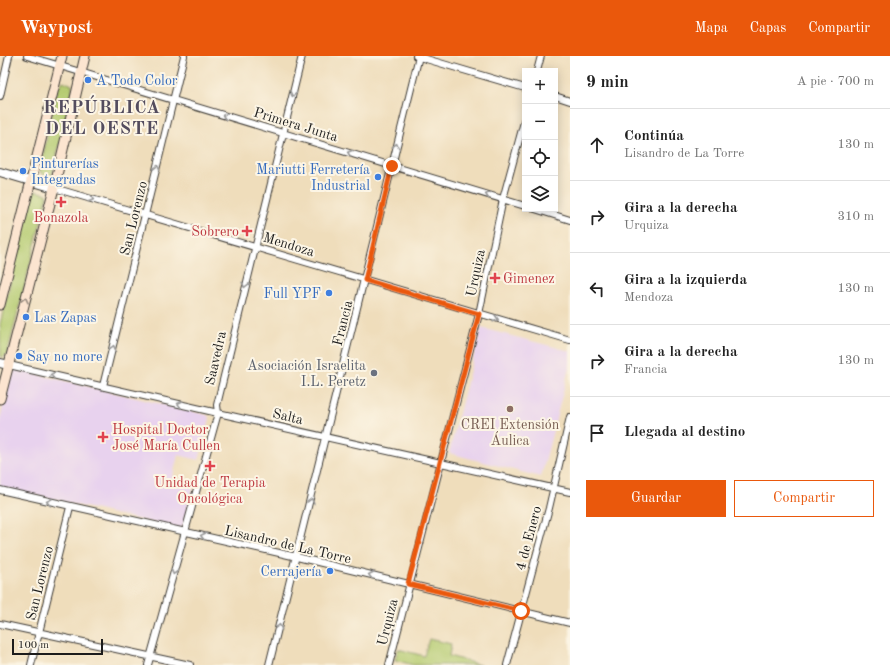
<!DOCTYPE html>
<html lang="es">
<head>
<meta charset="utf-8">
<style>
  :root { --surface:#fff; --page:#f6f6f6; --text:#222; --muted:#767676; --line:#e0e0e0; --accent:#ea580c }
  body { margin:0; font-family:"Old Standard TT",serif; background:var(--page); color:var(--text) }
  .controls { position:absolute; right:12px; top:12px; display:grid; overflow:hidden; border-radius:0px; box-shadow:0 2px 10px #0003 }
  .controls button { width:36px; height:36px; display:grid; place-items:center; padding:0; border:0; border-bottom:1px solid var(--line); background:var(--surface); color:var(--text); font:20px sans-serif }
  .scale { position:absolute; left:12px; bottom:10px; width:91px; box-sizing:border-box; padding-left:4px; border:2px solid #1c1c1c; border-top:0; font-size:11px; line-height:14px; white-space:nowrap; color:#1c1c1c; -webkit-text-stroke:3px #fcf5e5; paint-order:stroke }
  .stop { position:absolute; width:12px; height:12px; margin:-9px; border:3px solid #ea580c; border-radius:50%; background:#fff }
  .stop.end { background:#ea580c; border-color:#fff; box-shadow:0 1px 4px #0008 }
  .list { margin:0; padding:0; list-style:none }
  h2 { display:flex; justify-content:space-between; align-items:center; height:52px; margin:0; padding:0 16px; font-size:17px }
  h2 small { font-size:13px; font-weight:400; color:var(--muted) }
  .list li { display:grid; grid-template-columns:26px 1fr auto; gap:12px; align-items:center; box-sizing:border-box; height:72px; padding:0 16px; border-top:1px solid var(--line) }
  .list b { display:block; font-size:15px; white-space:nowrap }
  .list p { margin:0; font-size:13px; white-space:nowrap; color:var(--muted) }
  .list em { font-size:13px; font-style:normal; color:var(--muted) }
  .actions { display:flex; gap:8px; padding:12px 16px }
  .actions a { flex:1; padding:9px 0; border:1px solid var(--accent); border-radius:0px; text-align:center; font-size:14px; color:var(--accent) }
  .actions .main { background:var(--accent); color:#fff }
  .icon { flex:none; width:22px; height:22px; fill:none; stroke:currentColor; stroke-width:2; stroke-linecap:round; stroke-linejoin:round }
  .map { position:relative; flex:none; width:570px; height:609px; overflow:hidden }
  header { display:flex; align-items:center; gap:24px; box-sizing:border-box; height:56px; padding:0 20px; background:var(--accent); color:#fff }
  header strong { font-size:19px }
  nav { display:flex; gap:22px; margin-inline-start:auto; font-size:14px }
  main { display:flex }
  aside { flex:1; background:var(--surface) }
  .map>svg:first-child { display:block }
</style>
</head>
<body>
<header>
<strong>Waypost</strong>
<nav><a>Mapa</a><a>Capas</a><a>Compartir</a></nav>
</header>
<main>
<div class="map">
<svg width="570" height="609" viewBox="0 0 570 609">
  <rect width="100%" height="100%" fill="#fcf5e5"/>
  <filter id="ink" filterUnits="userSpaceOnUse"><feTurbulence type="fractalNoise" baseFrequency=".025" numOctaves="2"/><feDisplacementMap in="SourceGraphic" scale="8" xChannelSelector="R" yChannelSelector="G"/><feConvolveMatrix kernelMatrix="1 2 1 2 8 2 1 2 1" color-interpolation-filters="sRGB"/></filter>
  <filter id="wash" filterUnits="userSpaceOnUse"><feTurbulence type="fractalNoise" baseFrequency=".012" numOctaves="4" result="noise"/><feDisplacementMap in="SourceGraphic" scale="16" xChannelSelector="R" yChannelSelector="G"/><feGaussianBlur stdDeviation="0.9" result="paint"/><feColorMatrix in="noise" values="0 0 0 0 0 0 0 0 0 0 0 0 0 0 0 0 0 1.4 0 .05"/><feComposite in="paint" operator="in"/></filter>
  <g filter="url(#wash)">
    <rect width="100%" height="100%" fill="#efddbb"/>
    <path fill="#e8d2ee" d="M 481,272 L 570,295 L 570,308 L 541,421 L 449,397 Z
      M 15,313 L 207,359 L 210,362 L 199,404 L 178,399 L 172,423 L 194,428 L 183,470 L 179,473 L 0,431 L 0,363 L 11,316 Z"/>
    <path fill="#b4ca6e" stroke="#687345" d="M 63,25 L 72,29 L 72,35 L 52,119 L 46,120 L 40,116 L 40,113 L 58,31 Z
      M 36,135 L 47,138 L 47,142 L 7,298 L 1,302 L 0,268 L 32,140 Z
      M 429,583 L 451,588 L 449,600 L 480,609 L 413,609 L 395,604 L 398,593 L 424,600 Z"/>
  </g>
  <g filter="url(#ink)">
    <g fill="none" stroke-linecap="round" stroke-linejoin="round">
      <g stroke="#3c3934" stroke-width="8">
        <path id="minor" d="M 27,0 L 525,150
          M 416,0 L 525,32
          M 537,15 L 541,0
          M 0,40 L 9,0
          M 555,40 L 570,45
          M 54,132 L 570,284
          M 535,153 L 570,164
          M 9,309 L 218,357 L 570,436
          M 103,330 L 184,0
          M 0,434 L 297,501 L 570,567
          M 0,568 L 190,609
          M 31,609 L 70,451
          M 148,609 L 218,357 L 217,349 L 302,0
          M 269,609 L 419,0
          M 389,609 L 479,258 L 503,143 L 525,62
          M 507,609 L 549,452 L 570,361"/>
      </g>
      <g stroke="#3c3934" stroke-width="10">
        <path id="tertiary" d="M 0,116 L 54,132
          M 0,307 L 9,309"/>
      </g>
      <g stroke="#3c3934" stroke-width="11">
        <path id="secondary" d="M 0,249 L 62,0
          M 0,343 L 54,132 L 85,0"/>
      </g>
      <use href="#minor" stroke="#fff" stroke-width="6"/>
      <use href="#tertiary" stroke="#fff" stroke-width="8"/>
      <use href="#secondary" stroke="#fce5d0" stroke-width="9"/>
    </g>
    <defs><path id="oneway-chevron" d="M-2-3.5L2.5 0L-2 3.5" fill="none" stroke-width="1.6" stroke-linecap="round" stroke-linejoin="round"/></defs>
    <g stroke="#999">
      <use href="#oneway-chevron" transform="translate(293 38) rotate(104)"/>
      <use href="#oneway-chevron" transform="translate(225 60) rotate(-164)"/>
      <use href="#oneway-chevron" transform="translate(396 90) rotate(-76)"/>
      <use href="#oneway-chevron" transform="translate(350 97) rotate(-163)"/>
      <use href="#oneway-chevron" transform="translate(157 112) rotate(-77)"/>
      <use href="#oneway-chevron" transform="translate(488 139) rotate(-163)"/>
      <use href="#oneway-chevron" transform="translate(91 143) rotate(16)"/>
      <use href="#oneway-chevron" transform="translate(245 229) rotate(103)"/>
      <use href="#oneway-chevron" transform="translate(496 263) rotate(16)"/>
      <use href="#oneway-chevron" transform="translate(113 292) rotate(-76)"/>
      <use href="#oneway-chevron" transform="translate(53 319) rotate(-167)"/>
      <use href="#oneway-chevron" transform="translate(180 348) rotate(-166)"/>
      <use href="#oneway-chevron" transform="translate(311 445) rotate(-76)"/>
      <use href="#oneway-chevron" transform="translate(49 446) rotate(-167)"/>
      <use href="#oneway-chevron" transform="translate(203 480) rotate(-167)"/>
      <use href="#oneway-chevron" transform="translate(174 516) rotate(105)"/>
      <use href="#oneway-chevron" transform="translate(371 519) rotate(-166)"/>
      <use href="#oneway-chevron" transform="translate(279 571) rotate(-76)"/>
    </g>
    <use stroke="#978b7f" href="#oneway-chevron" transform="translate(25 244) rotate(-76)"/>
  </g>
  <g fill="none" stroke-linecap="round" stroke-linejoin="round" filter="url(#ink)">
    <path stroke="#ea580c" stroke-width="5" d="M 392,110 L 365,224 L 479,258 L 408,528 L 521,555"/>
  </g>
  <g fill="#3f7fe0" stroke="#fcf5e5" stroke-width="1.5">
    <circle cx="88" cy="24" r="4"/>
    <circle cx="23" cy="115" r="4"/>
    <circle cx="378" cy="121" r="4"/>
    <circle cx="329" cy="237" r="4"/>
    <circle cx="26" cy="261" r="4"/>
    <circle cx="19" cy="300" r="4"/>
    <circle cx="330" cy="515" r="4"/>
  </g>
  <g fill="#e0444e" stroke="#fcf5e5" stroke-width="1.5">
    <path d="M59 140h4v4h4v4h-4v4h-4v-4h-4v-4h4z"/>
    <path d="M245 169h4v4h4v4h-4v4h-4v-4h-4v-4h4z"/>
    <path d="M493 216h4v4h4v4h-4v4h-4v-4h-4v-4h4z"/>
    <path d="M101 375h4v4h4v4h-4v4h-4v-4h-4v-4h4z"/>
    <path d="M208 404h4v4h4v4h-4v4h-4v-4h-4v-4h4z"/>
  </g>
  <circle fill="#6b7280" stroke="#fcf5e5" stroke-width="1.5" cx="374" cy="317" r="4"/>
  <circle fill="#8d6e63" stroke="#fcf5e5" stroke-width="1.5" cx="510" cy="353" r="4"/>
  <g text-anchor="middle" stroke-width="4" stroke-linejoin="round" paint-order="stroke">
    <g font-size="14" fill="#366cbe" stroke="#fcf5e5" text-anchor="start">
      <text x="96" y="29">A Todo Color</text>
      <text x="31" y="112">Pinturerías<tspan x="31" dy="16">Integradas</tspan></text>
      <text x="370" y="118" text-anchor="end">Mariutti Ferretería<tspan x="370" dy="16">Industrial</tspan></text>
      <text x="321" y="242" text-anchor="end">Full YPF</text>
      <text x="34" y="266">Las Zapas</text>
      <text x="27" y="305">Say no more</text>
      <text x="322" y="520" text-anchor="end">Cerrajería</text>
    </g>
    <g font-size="14" fill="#1c1c1c" stroke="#fcf5e5">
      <text transform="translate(296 68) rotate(17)" y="5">Primera Junta</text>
      <text transform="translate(133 162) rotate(-76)" y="5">San Lorenzo</text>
      <text transform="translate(289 188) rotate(17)" y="5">Mendoza</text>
      <text transform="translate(475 217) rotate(-78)" y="5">Urquiza</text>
      <text transform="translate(342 267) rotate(-76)" y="5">Francia</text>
      <text transform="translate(215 302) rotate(-77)" y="5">Saavedra</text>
      <text transform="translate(288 360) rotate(13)" y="5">Salta</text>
      <text transform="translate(528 482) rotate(-75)" y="5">4 de Enero</text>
      <text transform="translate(288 488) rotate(13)" y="5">Lisandro de La Torre</text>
      <text transform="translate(39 527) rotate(-76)" y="5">San Lorenzo</text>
      <text transform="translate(387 566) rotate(-76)" y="5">Urquiza</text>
    </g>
    <g font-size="14" fill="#be3a42" stroke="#fcf5e5">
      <text x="61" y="166">Bonazola</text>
      <text x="239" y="180" text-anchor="end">Sobrero</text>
      <text x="503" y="227" text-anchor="start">Gimenez</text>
      <text x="112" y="378" text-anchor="start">Hospital Doctor<tspan x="112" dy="16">José María Cullen</tspan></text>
      <text x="210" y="431">Unidad de Terapia<tspan x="210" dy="16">Oncológica</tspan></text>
    </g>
    <g font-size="14" fill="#5b616d" stroke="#fcf5e5" text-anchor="end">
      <text x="366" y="314">Asociación Israelita<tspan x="366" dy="16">I.L. Peretz</tspan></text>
    </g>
    <g font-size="14" fill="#785e54" stroke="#fcf5e5">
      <text x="510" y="373">CREI Extensión<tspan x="510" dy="16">Áulica</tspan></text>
    </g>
    <g font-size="18" font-weight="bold" letter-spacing="1" fill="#534c5e" stroke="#fcf5e5">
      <text x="102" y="57">REPÚBLICA<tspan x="102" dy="21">DEL OESTE</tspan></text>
    </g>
  </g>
</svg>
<div class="controls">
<button>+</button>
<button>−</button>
<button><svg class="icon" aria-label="locate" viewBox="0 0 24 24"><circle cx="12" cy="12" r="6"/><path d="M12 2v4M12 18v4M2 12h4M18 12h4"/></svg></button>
<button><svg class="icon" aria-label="layers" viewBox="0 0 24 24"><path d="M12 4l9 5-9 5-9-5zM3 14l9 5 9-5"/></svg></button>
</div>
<div class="scale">100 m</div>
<div class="stop" style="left:521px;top:555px"></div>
<div class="stop end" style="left:392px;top:110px"></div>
</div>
<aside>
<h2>9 min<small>A pie · 700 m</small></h2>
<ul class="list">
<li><svg class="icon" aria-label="ahead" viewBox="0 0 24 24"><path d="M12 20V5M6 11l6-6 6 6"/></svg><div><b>Continúa</b><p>Lisandro de La Torre</p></div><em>130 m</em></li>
<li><svg class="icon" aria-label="right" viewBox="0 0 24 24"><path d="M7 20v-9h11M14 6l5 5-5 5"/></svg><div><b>Gira a la derecha</b><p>Urquiza</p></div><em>310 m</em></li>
<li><svg class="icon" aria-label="left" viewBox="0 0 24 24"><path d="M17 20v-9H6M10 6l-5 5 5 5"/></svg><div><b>Gira a la izquierda</b><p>Mendoza</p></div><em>130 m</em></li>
<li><svg class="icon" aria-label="right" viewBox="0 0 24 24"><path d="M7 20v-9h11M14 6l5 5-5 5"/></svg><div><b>Gira a la derecha</b><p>Francia</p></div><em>130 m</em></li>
<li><svg class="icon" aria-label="arrive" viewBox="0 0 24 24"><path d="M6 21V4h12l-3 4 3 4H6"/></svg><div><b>Llegada al destino</b></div></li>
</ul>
<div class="actions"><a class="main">Guardar</a><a>Compartir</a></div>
</aside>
</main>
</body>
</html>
